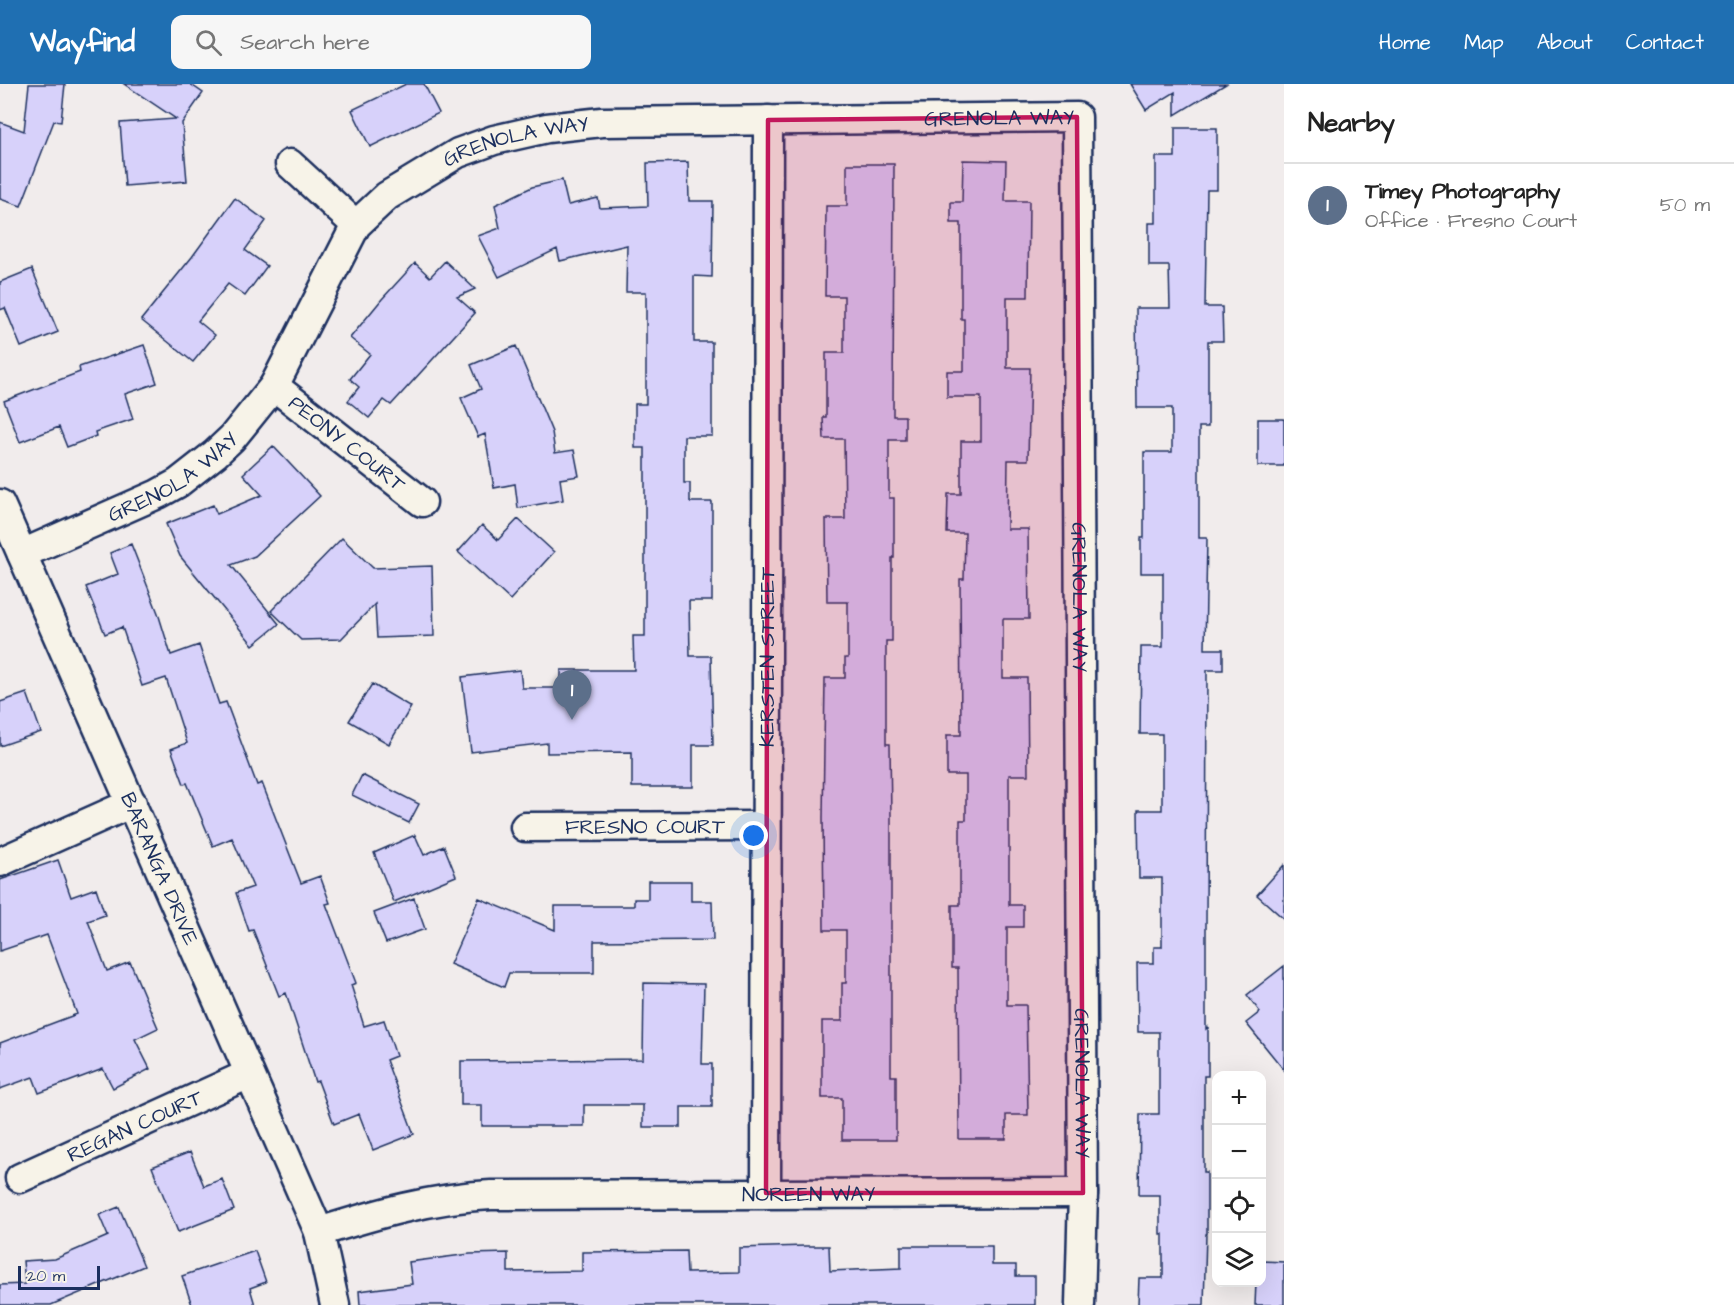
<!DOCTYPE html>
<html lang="en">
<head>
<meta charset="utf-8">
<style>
  :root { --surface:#fff; --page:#f6f6f6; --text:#222; --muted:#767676; --line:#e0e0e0; --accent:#1f6fb2 }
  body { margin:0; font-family:"Architects Daughter",sans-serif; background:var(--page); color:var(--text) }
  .controls { position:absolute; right:18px; bottom:18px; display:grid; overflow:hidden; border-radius:12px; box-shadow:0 6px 24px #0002 }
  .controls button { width:54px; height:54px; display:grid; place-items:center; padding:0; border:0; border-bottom:2px solid var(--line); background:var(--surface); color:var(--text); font:30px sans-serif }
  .scale { position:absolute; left:18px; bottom:15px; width:82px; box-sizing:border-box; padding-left:6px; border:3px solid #1b2f5e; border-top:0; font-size:16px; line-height:21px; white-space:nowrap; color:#1b2f5e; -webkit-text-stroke:4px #f7f3e8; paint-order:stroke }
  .you { position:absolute; left:754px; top:752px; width:21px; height:21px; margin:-15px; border:4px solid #fff; border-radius:50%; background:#1a73e8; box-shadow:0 0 0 9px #1a73e833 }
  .badge { display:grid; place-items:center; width:39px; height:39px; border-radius:50%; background:var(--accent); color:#fff; font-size:20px; font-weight:700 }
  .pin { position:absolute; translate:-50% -50px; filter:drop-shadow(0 2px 3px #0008) }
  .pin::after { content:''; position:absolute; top:32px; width:21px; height:18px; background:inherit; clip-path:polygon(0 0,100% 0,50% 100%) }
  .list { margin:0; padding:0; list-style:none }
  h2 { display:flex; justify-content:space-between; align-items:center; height:78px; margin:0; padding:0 24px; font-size:26px }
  h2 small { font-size:20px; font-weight:400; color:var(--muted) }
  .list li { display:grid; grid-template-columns:39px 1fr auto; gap:18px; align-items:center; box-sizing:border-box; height:84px; padding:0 24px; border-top:2px solid var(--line) }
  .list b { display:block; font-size:22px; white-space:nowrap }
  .list p { margin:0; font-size:20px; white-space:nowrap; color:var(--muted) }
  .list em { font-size:20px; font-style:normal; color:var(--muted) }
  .icon { flex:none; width:33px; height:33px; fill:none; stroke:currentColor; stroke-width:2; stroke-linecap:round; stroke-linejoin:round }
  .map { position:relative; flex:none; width:1284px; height:1221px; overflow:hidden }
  header { display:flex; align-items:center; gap:36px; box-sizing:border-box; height:84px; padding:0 30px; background:var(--accent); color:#fff }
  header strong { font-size:28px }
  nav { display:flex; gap:33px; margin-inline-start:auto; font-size:21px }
  .search { width:420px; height:54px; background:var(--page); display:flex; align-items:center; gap:15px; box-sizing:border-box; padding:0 21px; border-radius:12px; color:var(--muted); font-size:22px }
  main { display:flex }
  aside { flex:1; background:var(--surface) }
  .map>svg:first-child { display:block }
</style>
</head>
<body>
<header>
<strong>Wayfind</strong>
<div class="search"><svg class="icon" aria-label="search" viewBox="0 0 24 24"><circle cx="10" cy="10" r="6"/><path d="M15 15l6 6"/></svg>Search here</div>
<nav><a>Home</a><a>Map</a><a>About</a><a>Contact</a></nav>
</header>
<main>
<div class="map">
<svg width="1284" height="1221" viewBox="0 0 1284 1221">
  <rect width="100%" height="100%" fill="#f1ecec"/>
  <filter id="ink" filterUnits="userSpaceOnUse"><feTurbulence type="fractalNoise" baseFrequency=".0167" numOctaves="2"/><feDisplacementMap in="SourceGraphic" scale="12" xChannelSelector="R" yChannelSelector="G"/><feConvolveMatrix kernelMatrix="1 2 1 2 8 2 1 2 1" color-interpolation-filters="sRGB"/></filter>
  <g filter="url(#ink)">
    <path fill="#d7d1fa" stroke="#1b2f5e" stroke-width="1.5" d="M 29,0 L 65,0 L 61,38 L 54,37 L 21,122 L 0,115 L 0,38 L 24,47 Z
      M 124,0 L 190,0 L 203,9 L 182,39 L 187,97 L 125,102 L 120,39 L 176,35 Z
      M 406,0 L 424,0 L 439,29 L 370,63 L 352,26 Z
      M 1130,0 L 1226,0 L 1175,31 L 1175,8 L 1146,26 Z
      M 1175,44 L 1217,44 L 1217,106 L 1207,106 L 1205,223 L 1222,223 L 1223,257 L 1208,257 L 1208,343 L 1199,343 L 1199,454 L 1207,454 L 1205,565 L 1223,565 L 1223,586 L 1207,586 L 1206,843 L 1206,945 L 1208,943 L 1208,992 L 1204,992 L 1204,1088 L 1207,1088 L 1207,1150 L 1206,1150 L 1204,1221 L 1138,1221 L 1139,1194 L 1163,1194 L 1163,1150 L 1160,1150 L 1160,1111 L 1139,1111 L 1140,1030 L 1159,1030 L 1159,948 L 1138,948 L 1137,879 L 1154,879 L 1154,863 L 1162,863 L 1162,794 L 1139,794 L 1138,726 L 1162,726 L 1162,650 L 1140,650 L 1141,563 L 1163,563 L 1163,489 L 1141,489 L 1141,454 L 1144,454 L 1144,368 L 1172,368 L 1172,324 L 1137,324 L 1136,224 L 1170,224 L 1169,182 L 1149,182 L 1149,139 L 1156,139 L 1156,73 L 1175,73 Z
      M 963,76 L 1006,77 L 1005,117 L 1029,117 L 1028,213 L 1007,213 L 1007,284 L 1030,284 L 1028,376 L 1008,376 L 1007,445 L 1028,445 L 1029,535 L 1003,535 L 1003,594 L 1027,594 L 1028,691 L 1009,691 L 1009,821 L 1023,821 L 1023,843 L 1007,843 L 1007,921 L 1026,921 L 1028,1031 L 1006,1031 L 1006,1055 L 959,1055 L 958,884 L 952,884 L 952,821 L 960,821 L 960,736 L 966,736 L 966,691 L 947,691 L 947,651 L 961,651 L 960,495 L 964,495 L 965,449 L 947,449 L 948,410 L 961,410 L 961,357 L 981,357 L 981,313 L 947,313 L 947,287 L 964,287 L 964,235 L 961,235 L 961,139 L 951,139 L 951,118 L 962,118 Z
      M 688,78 L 689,117 L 713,117 L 712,193 L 694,192 L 694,258 L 712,258 L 712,352 L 684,352 L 684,399 L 690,399 L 690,418 L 712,418 L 712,517 L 689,517 L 690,572 L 711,572 L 713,661 L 693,661 L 693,703 L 632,703 L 632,668 L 547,669 L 547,659 L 471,668 L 462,593 L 520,586 L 522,604 L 561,604 L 561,586 L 634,586 L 633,552 L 645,552 L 645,364 L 635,364 L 635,320 L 646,320 L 646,208 L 626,208 L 627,161 L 560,177 L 557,165 L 499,193 L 478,152 L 500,144 L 495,121 L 532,103 L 562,96 L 568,121 L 598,114 L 600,124 L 648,122 L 647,79 Z
      M 847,80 L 894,80 L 893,332 L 905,332 L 905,356 L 889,356 L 889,414 L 894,414 L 894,474 L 892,474 L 892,557 L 886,557 L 886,660 L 890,660 L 891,733 L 891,992 L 896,992 L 896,1056 L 842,1056 L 842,1014 L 822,1014 L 822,937 L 842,937 L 842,899 L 846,899 L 846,846 L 824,846 L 823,734 L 825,594 L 845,594 L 845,574 L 848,574 L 848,518 L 827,518 L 826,435 L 845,435 L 844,355 L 824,355 L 823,333 L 826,333 L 826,269 L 844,269 L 844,212 L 825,212 L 826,122 L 847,122 Z
      M 235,114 L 266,137 L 245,166 L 267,182 L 245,212 L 228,200 L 198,237 L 215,251 L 193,278 L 141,236 L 192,173 Z
      M 445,177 L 475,205 L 457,213 L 475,229 L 391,321 L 384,316 L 369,334 L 348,317 L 359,303 L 350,295 L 370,270 L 350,254 L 382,215 L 415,179 L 430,193 Z
      M 32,185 L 58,248 L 21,263 L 5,224 L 0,226 L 0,198 Z
      M 144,261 L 157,299 L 125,310 L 133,335 L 95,348 L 96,352 L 67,363 L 59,343 L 20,358 L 4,317 L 80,288 L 79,283 Z
      M 516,262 L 552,348 L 555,369 L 574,366 L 579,392 L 560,395 L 563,416 L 518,424 L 515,400 L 494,404 L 485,350 L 478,353 L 461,314 L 481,305 L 471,281 Z
      M 1258,335 L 1284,335 L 1284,382 L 1258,382 Z
      M 273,362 L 320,412 L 255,472 L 231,481 L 279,540 L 253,561 L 180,472 L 166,440 L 213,421 L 217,430 L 262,411 L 243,390 Z
      M 518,435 L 554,468 L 510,516 L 458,468 L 482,441 L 498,456 Z
      M 342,454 L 373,484 L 432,482 L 434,552 L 377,554 L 375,520 L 341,555 L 301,556 L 271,527 Z
      M 131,460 L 158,529 L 171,571 L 199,561 L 219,620 L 226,618 L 257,701 L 262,699 L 301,799 L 320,792 L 330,819 L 326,820 L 356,899 L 351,901 L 364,942 L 384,936 L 396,972 L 386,976 L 414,1050 L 373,1066 L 359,1030 L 334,1040 L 318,997 L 315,998 L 286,909 L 279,912 L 253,846 L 249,847 L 236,809 L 253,803 L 232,754 L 213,762 L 187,699 L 184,700 L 171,665 L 187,659 L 166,594 L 142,602 L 122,543 L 105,550 L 86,503 L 118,490 L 110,469 Z
      M 372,600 L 411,623 L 389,660 L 349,637 Z
      M 27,609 L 41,648 L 0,662 L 0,618 Z
      M 362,691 L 419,720 L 409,739 L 352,711 Z
      M 415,751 L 424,771 L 444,762 L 456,792 L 394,818 L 374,769 Z
      M 58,776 L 71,813 L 96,804 L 105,831 L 88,837 L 107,887 L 130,878 L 158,944 L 135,955 L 150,985 L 113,1004 L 103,985 L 39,1009 L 33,993 L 0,1005 L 0,959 L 77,930 L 47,851 L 0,867 L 0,796 Z
      M 1284,781 L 1284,835 L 1257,811 Z
      M 648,797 L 691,797 L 691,817 L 712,817 L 713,856 L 594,857 L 594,889 L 509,889 L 504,903 L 450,880 L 479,814 L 555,846 L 555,822 L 634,822 L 634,815 L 648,815 Z
      M 414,814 L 425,845 L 386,859 L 374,829 Z
      M 1284,882 L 1284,986 L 1246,939 L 1260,928 L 1247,911 Z
      M 644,899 L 704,900 L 702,980 L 712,980 L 712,1023 L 681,1023 L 681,1043 L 643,1043 L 643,1021 L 584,1021 L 584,1042 L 482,1042 L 482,1021 L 461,1021 L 461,977 L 643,975 Z
      M 190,1068 L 204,1102 L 222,1095 L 234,1126 L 178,1148 L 152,1083 Z
      M 119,1123 L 144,1182 L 51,1221 L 0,1221 L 0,1201 L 25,1200 L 23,1177 L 55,1175 L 108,1152 L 99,1131 Z
      M 805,1162 L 829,1162 L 830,1187 L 901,1184 L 901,1162 L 992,1162 L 992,1181 L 1016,1181 L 1016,1192 L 1035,1192 L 1035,1221 L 360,1221 L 359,1207 L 412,1200 L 409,1178 L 470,1170 L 508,1169 L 508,1188 L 582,1187 L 582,1168 L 686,1167 L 687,1189 L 739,1188 L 739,1164 Z
      M 255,1167 L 266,1198 L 250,1204 L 255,1221 L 192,1221 L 182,1192 Z
      M 1262,1177 L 1284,1178 L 1284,1221 L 1255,1221 L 1256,1198 L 1262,1198 Z"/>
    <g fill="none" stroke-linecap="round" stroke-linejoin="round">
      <g stroke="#1b2f5e" stroke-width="33">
        <g id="minor">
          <path d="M 290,80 L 356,141"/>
          <path id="s1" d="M 274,302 L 422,418"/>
          <path id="s2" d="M 0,420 L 319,1148 L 335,1221"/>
          <path id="s3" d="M 22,470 L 158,410 L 178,399 L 215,370 L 232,354 L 274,302 L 356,141 L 387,112 L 458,69 L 494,56 L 547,44 L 602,38 L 1077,33 L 1083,1109 L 1080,1221"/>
          <path id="s4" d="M 525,743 L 766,742"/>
          <path d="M 0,778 L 132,719"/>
          <path id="s5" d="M 20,1094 L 249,990"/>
          <path id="s6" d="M 766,1109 L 768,36"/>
          <path id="s7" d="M 319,1148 C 376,1130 431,1114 491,1111 L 1083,1109"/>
        </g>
      </g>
      <use href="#minor" stroke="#f7f3e8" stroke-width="28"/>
    </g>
  </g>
  <path fill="#c2185b" fill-opacity="0.2" stroke="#c2185b" stroke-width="4.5" stroke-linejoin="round" d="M 1077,33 L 1083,1109 L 766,1109 L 768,36 Z"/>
  <g text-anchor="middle" stroke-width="6" stroke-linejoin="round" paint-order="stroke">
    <g font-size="21" fill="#1b2f5e" stroke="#f7f3e8">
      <text dy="7" stroke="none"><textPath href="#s3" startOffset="1160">GRENOLA WAY</textPath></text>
      <text dy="7" stroke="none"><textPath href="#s3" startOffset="674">GRENOLA WAY</textPath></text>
      <text dy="7" stroke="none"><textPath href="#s1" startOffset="93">PEONY COURT</textPath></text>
      <text dy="7" stroke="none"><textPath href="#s3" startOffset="170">GRENOLA WAY</textPath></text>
      <text dy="7" stroke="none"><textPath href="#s3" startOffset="1718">GRENOLA WAY</textPath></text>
      <text dy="7" stroke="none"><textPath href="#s6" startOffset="536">KERSTEN STREET</textPath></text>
      <text dy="7" stroke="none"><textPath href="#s4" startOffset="120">FRESNO COURT</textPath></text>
      <text dy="7" stroke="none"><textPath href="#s2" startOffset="398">BARANGA DRIVE</textPath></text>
      <text dy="7" stroke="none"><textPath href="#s3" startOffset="2204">GRENOLA WAY</textPath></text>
      <text dy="7" stroke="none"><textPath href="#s5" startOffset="126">REGAN COURT</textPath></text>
      <text dy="7" stroke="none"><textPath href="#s7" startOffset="494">NOREEN WAY</textPath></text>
    </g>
  </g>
</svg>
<div class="controls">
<button>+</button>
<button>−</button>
<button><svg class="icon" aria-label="locate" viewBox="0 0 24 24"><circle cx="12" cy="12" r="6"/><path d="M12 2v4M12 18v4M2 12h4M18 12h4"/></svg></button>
<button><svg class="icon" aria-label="layers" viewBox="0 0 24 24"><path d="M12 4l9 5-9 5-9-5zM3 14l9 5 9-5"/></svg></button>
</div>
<div class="scale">20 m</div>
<div class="you"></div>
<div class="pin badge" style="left:572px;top:636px;background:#5c6f8a">1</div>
</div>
<aside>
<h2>Nearby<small></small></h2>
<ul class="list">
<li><span class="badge" style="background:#5c6f8a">1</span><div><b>Timey Photography</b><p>Office · Fresno Court</p></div><em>50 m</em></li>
</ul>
</aside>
</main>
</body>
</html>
